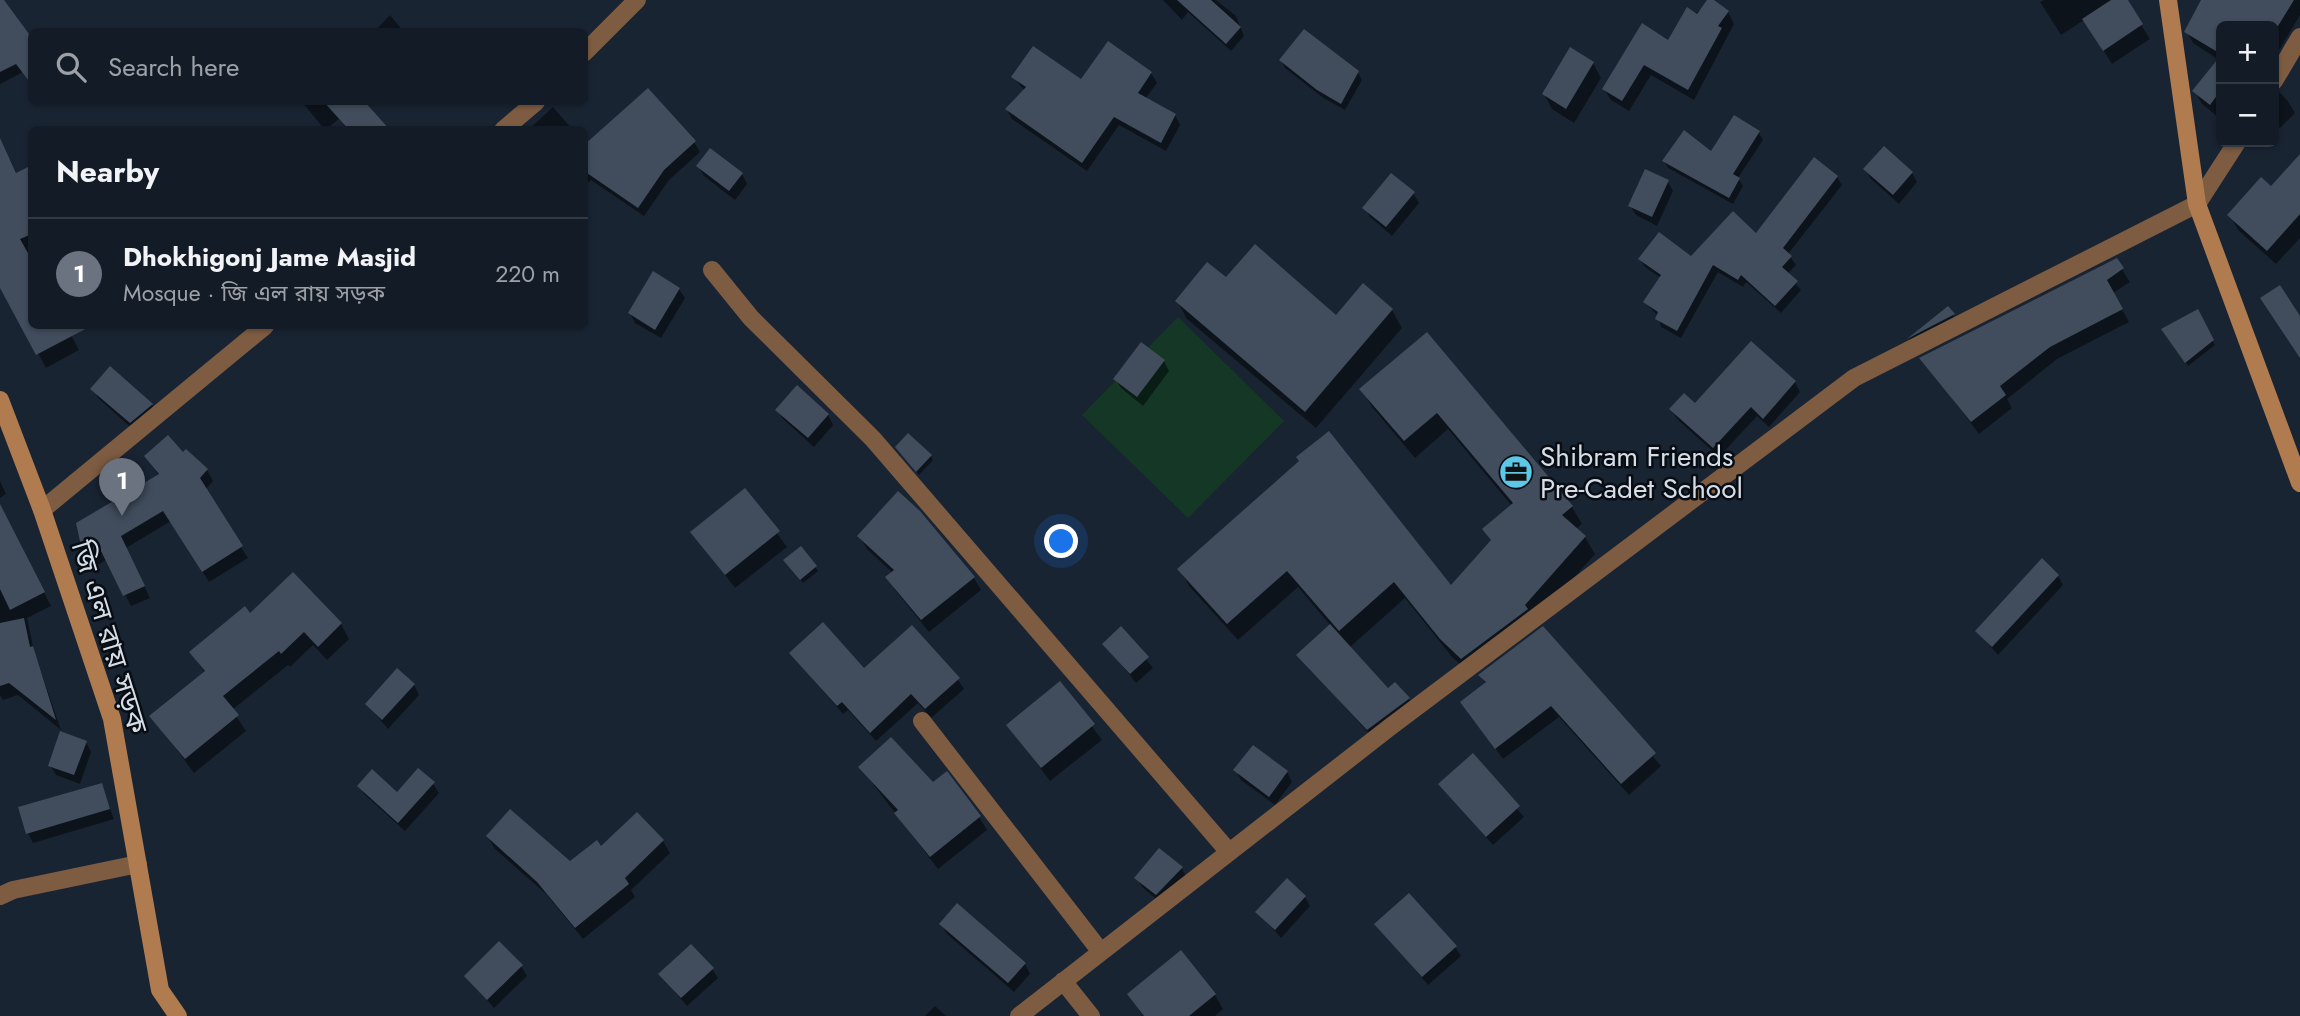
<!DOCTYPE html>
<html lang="en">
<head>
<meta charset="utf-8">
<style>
  :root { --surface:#131b26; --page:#1c242e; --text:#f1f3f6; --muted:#9da1a7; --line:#323943; --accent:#0b8043 }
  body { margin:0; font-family:Jost,"Noto Sans Bengali",sans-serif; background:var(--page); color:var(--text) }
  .controls { position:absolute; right:21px; top:21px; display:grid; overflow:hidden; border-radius:10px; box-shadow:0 2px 5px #0004 }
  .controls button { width:63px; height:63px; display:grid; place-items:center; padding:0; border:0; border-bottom:2px solid var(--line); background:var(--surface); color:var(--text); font:35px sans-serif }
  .you { position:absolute; left:1062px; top:542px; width:24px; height:24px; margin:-18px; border:5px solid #fff; border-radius:50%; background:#1a73e8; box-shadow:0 0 0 10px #1a73e833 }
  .badge { display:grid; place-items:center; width:46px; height:46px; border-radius:50%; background:var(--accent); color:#fff; font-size:23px; font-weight:700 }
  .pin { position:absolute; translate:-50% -58px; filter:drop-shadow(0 2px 4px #0008) }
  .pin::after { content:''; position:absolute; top:37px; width:24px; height:21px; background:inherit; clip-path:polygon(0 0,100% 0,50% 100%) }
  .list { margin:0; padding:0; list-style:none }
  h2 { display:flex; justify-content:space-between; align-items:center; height:91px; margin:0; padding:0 28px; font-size:30px }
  h2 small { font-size:23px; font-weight:400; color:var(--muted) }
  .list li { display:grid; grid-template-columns:46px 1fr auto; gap:21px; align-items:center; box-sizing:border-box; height:112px; padding:0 28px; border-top:2px solid var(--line) }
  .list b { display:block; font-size:26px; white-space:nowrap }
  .list p { margin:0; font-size:23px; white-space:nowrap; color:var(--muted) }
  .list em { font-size:23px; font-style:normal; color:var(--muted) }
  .icon { flex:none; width:38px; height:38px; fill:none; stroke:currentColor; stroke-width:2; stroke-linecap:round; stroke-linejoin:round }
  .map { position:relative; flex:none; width:2300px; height:1016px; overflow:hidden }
  .search { position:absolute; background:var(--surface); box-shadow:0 2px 5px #0004; left:28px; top:28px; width:560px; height:77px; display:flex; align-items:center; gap:18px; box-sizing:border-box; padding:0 24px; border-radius:10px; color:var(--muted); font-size:26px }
  .panel { position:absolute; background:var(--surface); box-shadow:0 2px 5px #0004; left:28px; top:126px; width:560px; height:203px; border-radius:10px }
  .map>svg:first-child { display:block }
</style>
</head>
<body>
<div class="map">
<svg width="2300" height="1016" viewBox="0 0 2300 1016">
  <rect width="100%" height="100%" fill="#192433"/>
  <path fill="#143726" d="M 1178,317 L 1284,421 L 1188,518 L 1082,415 Z"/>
  <path fill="#0007" d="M 1163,0 L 1216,0 L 1236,16 L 1244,36 L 1231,51 L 1188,12 L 1182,20 Z
    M 1709,0 L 1728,12 L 1734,24 L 1694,100 L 1651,75 L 1629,111 L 1611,100 L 1604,89 L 1669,42 Z
    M 2044,0 L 2125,0 L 2150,39 L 2112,64 L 2084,20 L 2061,35 L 2040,2 Z
    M 2203,0 L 2300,0 L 2300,15 L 2274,59 L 2274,26 L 2221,26 L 2221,113 L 2218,117 L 2202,104 L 2195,91 L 2219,60 L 2193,43 L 2186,30 Z
    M 390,15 L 404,32 L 375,32 L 375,31 Z
    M 0,23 L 23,72 L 0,84 Z
    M 1281,60 L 1358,73 L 1362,80 L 1345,110 L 1322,97 L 1285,68 Z
    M 1593,63 L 1601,78 L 1574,123 L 1552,109 L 1544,94 Z
    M 1151,73 L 1157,83 L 1145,99 L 1175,115 L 1180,125 L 1166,151 L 1119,125 L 1087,171 L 1012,119 L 1007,110 L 1025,91 L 1013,77 L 1082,82 Z
    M 2274,92 L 2279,92 L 2287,100 L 2295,113 L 2280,128 L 2274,122 Z
    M 302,102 L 363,102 L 387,130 L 348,130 L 339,119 L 325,130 Z
    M 553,107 L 573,130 L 528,130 Z
    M 1759,133 L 1763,140 L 1738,178 L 1743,186 L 1733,204 L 1668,168 L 1664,161 L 1712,153 Z
    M 0,139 L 17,174 L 32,167 L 32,251 L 27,254 L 32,326 L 66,326 L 79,350 L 46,368 L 0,284 Z
    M 694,142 L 700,152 L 669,180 L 644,216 L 591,180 L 584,186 L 584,143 L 587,145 Z
    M 2300,157 L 2300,238 L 2276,264 L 2238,230 L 2230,215 L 2271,189 Z
    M 698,166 L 742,174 L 747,184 L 735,200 L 704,176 Z
    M 1865,169 L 1912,173 L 1917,182 L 1899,204 L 1871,179 Z
    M 1837,177 L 1842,185 L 1788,254 L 1796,265 L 1787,274 L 1801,290 L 1781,313 L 1746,282 L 1743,287 L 1718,272 L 1681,338 L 1661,327 L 1658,316 L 1645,302 L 1661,278 L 1645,267 L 1640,259 L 1691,259 L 1756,235 Z
    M 1668,182 L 1673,191 L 1657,226 L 1636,215 L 1630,206 Z
    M 1413,193 L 1419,203 L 1392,236 L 1370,217 L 1365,208 Z
    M 2116,260 L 2130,282 L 2113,293 L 2129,322 L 2057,359 L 2007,399 L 2012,408 L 1979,434 L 1922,358 Z
    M 679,289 L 685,298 L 661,338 L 635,323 L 630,313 Z
    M 1177,301 L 1336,318 L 1392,310 L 1402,328 L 1316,428 L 1187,319 Z
    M 1948,308 L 1962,329 L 1917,352 L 1909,339 Z
    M 2197,312 L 2215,345 L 2188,366 L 2164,330 Z
    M 1427,335 L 1572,507 L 1582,524 L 1576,529 L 1585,537 L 1595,554 L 1534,623 L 1472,675 L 1452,657 L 1405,598 L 1349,648 L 1388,691 L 1409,699 L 1414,708 L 1374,739 L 1298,655 L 1331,626 L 1298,587 L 1238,640 L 1189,586 L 1180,569 L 1301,462 L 1450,588 L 1492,542 L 1484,529 L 1512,506 L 1448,429 L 1415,458 L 1372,407 L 1362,390 Z
    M 1751,343 L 1795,382 L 1800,392 L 1769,427 L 1757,416 L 1719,457 L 1677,419 L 1671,409 L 1696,405 Z
    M 1164,361 L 1169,371 L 1143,406 L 1121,388 L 1115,379 Z
    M 93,389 L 152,405 L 157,414 L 136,432 L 98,398 Z
    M 777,410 L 828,415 L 833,425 L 814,447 L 783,419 Z
    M 899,451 L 931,456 L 933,460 L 919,475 Z
    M 183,454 L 207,470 L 213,481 L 205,490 L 248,558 L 209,582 L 171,521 L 126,548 L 150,598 L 131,606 L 107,559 L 92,569 L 86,558 L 159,476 L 146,457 Z
    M 0,481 L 6,494 L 0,498 Z
    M 745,490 L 787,547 L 735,588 L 693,532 Z
    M 0,506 L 51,606 L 27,618 L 34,651 L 61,730 L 18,695 L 3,700 L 0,695 Z
    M 859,536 L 974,578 L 981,590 L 929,632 L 895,590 L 888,577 L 893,573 L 867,549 Z
    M 801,548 L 818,571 L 803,583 L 788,564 Z
    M 293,574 L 341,624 L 349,639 L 327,660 L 313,645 L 290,667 L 288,665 L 232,710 L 246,731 L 194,773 L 152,716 L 205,673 L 191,652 L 249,616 Z
    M 2058,576 L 2063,585 L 1998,655 L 1977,631 Z
    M 1543,628 L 1661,766 L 1629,795 L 1559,717 L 1503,759 L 1462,702 L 1486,684 L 1481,675 Z
    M 1121,629 L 1153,668 L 1136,683 L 1105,644 Z
    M 791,654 L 864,671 L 958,680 L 964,689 L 931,718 L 918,703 L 876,741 L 848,710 L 843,714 Z
    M 1060,683 L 1102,740 L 1050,781 L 1008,725 Z
    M 414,685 L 419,695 L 388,729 L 367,704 Z
    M 86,742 L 91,752 L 80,784 L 56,775 L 50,765 Z
    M 1473,756 L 1524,817 L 1493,845 L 1440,785 Z
    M 860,767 L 933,784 L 979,817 L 987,830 L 938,869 Z
    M 1236,771 L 1287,772 L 1292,782 L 1275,805 L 1241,780 Z
    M 433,784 L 439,793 L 405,831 L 365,795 L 359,786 L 397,794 Z
    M 101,785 L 114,819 L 33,843 L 28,833 Z
    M 488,837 L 570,864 L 601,849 L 663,841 L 670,853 L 631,890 L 635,897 L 583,939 L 546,894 L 495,849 Z
    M 1159,850 L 1182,869 L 1187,878 L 1162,904 L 1142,887 L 1137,878 Z
    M 1305,897 L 1310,906 L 1281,938 L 1258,912 Z
    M 941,924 L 1025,964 L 1030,974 L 1014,992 L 947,934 Z
    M 1377,924 L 1455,947 L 1461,956 L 1428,985 Z
    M 521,966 L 527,976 L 494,1008 L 466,976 Z
    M 712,969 L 718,978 L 687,1006 L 660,974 Z
    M 1129,994 L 1215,995 L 1223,1009 L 1215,1016 L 1143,1016 Z
    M 935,1006 L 946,1016 L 925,1016 Z"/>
  <path fill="#414d5d" d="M 0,0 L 4,0 L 32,38 L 32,85 L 16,64 L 0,72 Z
    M 1177,0 L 1211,0 L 1241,27 L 1226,44 Z
    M 1707,0 L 1714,0 L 1729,11 L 1718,26 L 1722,28 L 1688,90 L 1644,65 L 1622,101 L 1602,89 L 1642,23 L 1668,40 L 1687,7 L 1697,14 Z
    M 2111,0 L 2128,0 L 2143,24 L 2103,51 L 2082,19 Z
    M 2201,0 L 2294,0 L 2278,26 L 2221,26 L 2221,54 L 2184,32 Z
    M 1304,29 L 1359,71 L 1341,104 L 1317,90 L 1279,60 Z
    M 1108,41 L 1152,72 L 1138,93 L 1176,114 L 1161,143 L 1114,117 L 1082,163 L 1005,109 L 1026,87 L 1011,77 L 1033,46 L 1081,79 Z
    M 1570,47 L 1594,62 L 1566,109 L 1542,94 Z
    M 2221,55 L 2221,90 L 2210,105 L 2192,91 Z
    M 648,88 L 696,141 L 664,170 L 638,208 L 584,171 L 584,145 Z
    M 324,102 L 365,102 L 390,130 L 349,130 Z
    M 1734,115 L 1760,131 L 1733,174 L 1740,178 L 1729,198 L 1662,161 L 1684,130 L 1711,151 Z
    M 0,138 L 16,173 L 32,165 L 32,234 L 20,239 L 32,260 L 32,326 L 91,326 L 36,355 L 0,288 Z
    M 1884,146 L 1913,172 L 1893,195 L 1863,169 Z
    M 710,148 L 743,173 L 729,191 L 696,166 Z
    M 2300,154 L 2300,214 L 2267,251 L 2227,215 L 2261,177 L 2271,186 Z
    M 1814,157 L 1838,176 L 1783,248 L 1792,256 L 1782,267 L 1798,281 L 1775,306 L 1741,275 L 1738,280 L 1713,265 L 1677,331 L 1655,319 L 1658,312 L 1643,302 L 1661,275 L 1638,259 L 1659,232 L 1691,256 L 1733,211 L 1756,233 Z
    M 1645,169 L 1669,180 L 1652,217 L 1628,206 Z
    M 1391,173 L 1415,192 L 1386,227 L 1362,208 Z
    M 1255,244 L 1336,315 L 1363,283 L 1393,309 L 1305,412 L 1175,301 L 1207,262 L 1226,277 Z
    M 2117,258 L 2124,268 L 2107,280 L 2123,309 L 2050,347 L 2000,386 L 2006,395 L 1971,422 L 1919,358 Z
    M 653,271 L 680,288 L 655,330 L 628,313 Z
    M 2280,285 L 2300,316 L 2300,358 L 2260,298 Z
    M 1948,306 L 1955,314 L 1907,339 Z
    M 2198,309 L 2214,340 L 2185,363 L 2161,329 Z
    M 1427,332 L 1573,506 L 1562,515 L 1586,536 L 1525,605 L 1528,609 L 1461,659 L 1440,639 L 1394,582 L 1339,631 L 1287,571 L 1227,624 L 1177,569 L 1299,461 L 1296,457 L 1329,431 L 1451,585 L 1491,540 L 1482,529 L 1513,503 L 1437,413 L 1404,441 L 1359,389 Z
    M 1751,341 L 1796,381 L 1763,419 L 1751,407 L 1713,448 L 1669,409 L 1684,393 L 1695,403 Z
    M 1141,342 L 1165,360 L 1137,397 L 1113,379 Z
    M 110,366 L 153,404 L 130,423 L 90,389 Z
    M 797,385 L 829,414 L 808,438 L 775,410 Z
    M 908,433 L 932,455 L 916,472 L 895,447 Z
    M 168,435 L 183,452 L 186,449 L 208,469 L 200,478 L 243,546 L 202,572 L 163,511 L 121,536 L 145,586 L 123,596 L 100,549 L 84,559 L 76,523 L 159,474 L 144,456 Z
    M 745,488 L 780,531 L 725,575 L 690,532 Z
    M 898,491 L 920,511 L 975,577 L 921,620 L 885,577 L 894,570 L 857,536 Z
    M 0,504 L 45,592 L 10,610 L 0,589 Z
    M 801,546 L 817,566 L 800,580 L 783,560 Z
    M 2042,558 L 2059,575 L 1992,647 L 1975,631 Z
    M 293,572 L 342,623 L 318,647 L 304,632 L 281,654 L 279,651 L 223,696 L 239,715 L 185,759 L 149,716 L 205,671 L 189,652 L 245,606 L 250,613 Z
    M 24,618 L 30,647 L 33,646 L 56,720 L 9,683 L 0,686 L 0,623 Z
    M 823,622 L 864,668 L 912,625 L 960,678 L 925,709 L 911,694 L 870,733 L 842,702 L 837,706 L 789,653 Z
    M 1330,624 L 1388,688 L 1395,682 L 1410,698 L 1367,730 L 1296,655 Z
    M 1121,626 L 1149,657 L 1130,674 L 1102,644 Z
    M 1543,626 L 1656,753 L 1621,784 L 1551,706 L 1495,749 L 1460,702 L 1486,682 L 1478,675 Z
    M 397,668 L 415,684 L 382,720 L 365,704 Z
    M 1060,681 L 1095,724 L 1041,768 L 1006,725 Z
    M 60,731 L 87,741 L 74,775 L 48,766 Z
    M 891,737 L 933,782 L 947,771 L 981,816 L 930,857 L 894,813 L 898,810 L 858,767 Z
    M 1253,745 L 1288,771 L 1269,797 L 1233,770 Z
    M 1473,753 L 1520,806 L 1486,837 L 1438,784 Z
    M 418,768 L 435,782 L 398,823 L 357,786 L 372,769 L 397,792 Z
    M 102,783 L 110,809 L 26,834 L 18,807 Z
    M 510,809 L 570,861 L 597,840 L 601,846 L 637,812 L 664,840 L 625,878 L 629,884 L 575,928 L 537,882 L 486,836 Z
    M 1159,848 L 1183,867 L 1156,895 L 1134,878 Z
    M 1287,878 L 1306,896 L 1275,930 L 1255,912 Z
    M 1409,893 L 1457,946 L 1422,977 L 1374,924 Z
    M 957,903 L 1026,963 L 1008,983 L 939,924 Z
    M 499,941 L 523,965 L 487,1000 L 464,976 Z
    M 691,944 L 714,968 L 681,998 L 658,974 Z
    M 1181,950 L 1216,994 L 1189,1016 L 1144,1016 L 1127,994 Z"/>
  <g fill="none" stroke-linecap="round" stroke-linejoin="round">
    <path stroke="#7e5c42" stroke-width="18" d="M 584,53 L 637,0
      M 2274,81 L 2300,37
      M 503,130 L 536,102
      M 712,270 L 751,318 L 873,439 L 1229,852
      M 42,510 L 265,326
      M 922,721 L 1101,952
      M 0,896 L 13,890 L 138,864
      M 1063,981 L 1091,1016
      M 1019,1016 L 1390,727 L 1854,378 L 2197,204 L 2237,142"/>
    <path stroke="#b17b50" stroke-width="18" d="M 2168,0 L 2197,204 L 2300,483
      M 0,400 L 42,510 L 112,719 L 160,990 L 178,1016"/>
  </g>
  <defs>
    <g id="office-disc" transform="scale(1.75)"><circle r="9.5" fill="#5cc7e7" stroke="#080d13"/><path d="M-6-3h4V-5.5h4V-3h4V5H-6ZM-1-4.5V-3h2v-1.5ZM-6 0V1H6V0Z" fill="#111"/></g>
  </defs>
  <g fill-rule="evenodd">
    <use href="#office-disc" x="1516" y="472"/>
  </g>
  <g text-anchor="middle" stroke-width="5" stroke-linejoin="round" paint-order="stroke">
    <g font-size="28" fill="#d6dde7" stroke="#080d13" text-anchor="start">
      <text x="1540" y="466">Shibram Friends<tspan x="1540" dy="32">Pre-Cadet School</tspan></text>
    </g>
    <g font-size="28" fill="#d6dde7" stroke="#080d13">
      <text transform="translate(110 637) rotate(73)" y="10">জি এল রায় সড়ক</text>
    </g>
  </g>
</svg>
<div class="controls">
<button>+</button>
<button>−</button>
</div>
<div class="you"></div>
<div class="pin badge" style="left:122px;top:516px;background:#6b7280">1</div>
<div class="search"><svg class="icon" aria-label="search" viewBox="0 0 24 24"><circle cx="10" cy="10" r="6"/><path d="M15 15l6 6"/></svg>Search here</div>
<section class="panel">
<h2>Nearby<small></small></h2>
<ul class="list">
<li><span class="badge" style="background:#6b7280">1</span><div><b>Dhokhigonj Jame Masjid</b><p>Mosque · জি এল রায় সড়ক</p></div><em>220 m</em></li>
</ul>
</section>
</div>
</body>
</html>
